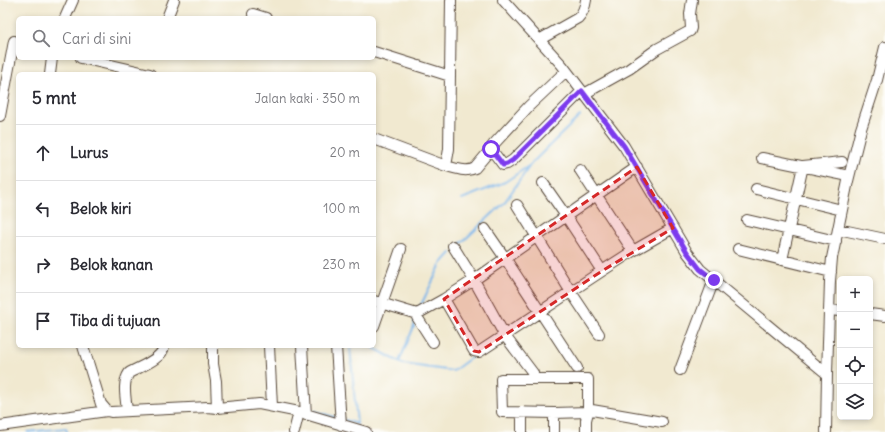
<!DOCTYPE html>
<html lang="id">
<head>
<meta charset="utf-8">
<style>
  :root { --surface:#fff; --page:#f2f2f3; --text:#2b2b33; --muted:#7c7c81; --line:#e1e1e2 }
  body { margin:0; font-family:Delius,sans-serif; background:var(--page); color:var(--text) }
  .controls { position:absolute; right:12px; bottom:12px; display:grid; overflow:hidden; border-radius:6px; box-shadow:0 2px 6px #0003 }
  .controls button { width:36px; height:36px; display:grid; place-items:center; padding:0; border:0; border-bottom:1px solid var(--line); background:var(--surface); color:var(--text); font:20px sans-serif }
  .stop { position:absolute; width:12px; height:12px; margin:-9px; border:3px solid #7c3aed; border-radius:50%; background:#fff }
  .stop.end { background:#7c3aed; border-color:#fff; box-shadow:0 1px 4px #0008 }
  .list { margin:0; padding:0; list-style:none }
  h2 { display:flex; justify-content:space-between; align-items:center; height:52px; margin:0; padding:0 16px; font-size:17px }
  h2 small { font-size:13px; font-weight:400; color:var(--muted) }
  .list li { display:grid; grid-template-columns:26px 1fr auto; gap:12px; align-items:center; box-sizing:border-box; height:56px; padding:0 16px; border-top:1px solid var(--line) }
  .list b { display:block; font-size:15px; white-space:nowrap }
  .list em { font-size:13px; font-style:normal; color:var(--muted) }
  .icon { flex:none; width:22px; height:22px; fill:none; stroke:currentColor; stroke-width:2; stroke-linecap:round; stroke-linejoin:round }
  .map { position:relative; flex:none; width:885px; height:432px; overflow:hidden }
  .search { position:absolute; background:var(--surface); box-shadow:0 2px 6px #0003; left:16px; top:16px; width:360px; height:44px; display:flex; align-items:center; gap:10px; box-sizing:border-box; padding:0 14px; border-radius:6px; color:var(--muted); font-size:15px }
  .panel { position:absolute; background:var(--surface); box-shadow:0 2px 6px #0003; left:16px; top:72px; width:360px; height:276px; border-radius:6px }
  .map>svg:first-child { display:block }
</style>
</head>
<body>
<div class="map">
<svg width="885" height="432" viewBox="0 0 885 432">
  <rect width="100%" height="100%" fill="#fdfcf7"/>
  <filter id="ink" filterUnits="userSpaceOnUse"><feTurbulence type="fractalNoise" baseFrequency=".025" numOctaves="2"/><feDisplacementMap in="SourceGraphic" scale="8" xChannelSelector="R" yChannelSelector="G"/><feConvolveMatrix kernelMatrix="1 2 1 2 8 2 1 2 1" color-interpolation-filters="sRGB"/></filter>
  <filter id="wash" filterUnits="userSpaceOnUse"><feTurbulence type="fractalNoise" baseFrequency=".012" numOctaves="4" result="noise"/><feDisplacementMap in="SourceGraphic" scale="16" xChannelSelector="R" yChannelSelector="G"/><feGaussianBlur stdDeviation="0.9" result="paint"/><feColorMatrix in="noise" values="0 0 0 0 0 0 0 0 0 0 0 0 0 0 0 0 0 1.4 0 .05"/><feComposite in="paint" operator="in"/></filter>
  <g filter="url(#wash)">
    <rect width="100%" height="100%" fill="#f1e9d0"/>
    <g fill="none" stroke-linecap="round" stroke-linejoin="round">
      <path stroke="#79b5eb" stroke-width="2" d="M 462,199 L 505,182 L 530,165
        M 459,245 L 504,203 L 531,164 L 551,144 L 580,116
        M 420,307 L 441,264 L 451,253
        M 370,346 L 403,364 L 453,371 L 472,357
        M 399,362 L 415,324 L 414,321
        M 315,411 L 337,418
        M 345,420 L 357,424 L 350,346
        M 28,432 L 66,428 L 67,432"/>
    </g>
  </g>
  <g filter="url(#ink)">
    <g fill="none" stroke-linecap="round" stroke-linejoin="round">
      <g stroke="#564739" stroke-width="12">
        <path id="minor" d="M 503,0 L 562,65 L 624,146 L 687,252 L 700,269 L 827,374
          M 253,14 L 266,18
          M 65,18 L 73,0
          M 167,18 L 174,0
          M 539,40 L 578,18 C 583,13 585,7 586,0
          M 374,52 L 450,76
          M 81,58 L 150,74
          M 566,71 L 529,106 L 493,145 L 491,149 L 503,165 L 507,164 L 513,160 L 582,91
          M 50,74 L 52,58
          M 584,94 L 629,69 L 657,49 L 690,31 L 691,28 L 690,14 L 692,0
          M 0,116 L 14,41
          M 374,139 L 446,166 L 449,149 L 451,0
          M 762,158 L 849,176
          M 446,166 C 455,168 466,173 475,168 L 491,149
          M 580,170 L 633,251
          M 543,183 L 566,216 L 602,271
          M 756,189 L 842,210
          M 517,205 L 571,292 L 599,334
          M 747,220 L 836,241
          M 485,229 L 505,258 L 577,368
          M 838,229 L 885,239
          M 453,246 L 474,280 L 505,336 L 533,373
          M 738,249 L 831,272
          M 782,260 L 803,166 L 842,162
          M 444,299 L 474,351 L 479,352 L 602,271 L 633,251 L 673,228
          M 374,301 L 417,314
          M 829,310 L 840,311
          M 870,314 L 885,316
          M 374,326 L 401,249
          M 433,342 L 417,317 L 417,314 L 444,299 L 474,280 L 637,167
          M 83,346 L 101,404 L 107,411 L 111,412 L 208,407 L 217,408 L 259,404 L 299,412 L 366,432
          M 213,346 L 213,364 L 216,381 L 217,408
          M 269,346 L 272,406
          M 302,346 L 306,415
          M 336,346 L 341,425
          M 680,370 L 714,280
          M 501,379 L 588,379 L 588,412 L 554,413 L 502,412 Z
          M 127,411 C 126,399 122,383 129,373 C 139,367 163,359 164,346
          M 522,412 L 522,432
          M 0,426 L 107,411
          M 294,432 L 299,412
          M 554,432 L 554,413
          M 586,432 L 586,420 L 588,412 L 592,410 L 662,422
          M 826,432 L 827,374 L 830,281 L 832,258 L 848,181 L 861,129 L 877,80 L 885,47"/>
      </g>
      <use href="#minor" stroke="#fff" stroke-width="10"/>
    </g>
  </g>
  <g fill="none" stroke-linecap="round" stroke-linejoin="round" filter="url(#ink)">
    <path stroke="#7c3aed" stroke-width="5" d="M 491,149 L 503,165 L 507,164 L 513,160 L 582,91 L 624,146 L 687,252 L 700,269 L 714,280"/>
  </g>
  <path fill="#d62828" fill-opacity="0.2" stroke="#d62828" stroke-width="3" stroke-dasharray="8 5" stroke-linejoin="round" d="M 637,167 L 673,228 L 602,271 L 479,352 L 474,351 L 444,299 Z"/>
</svg>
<div class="controls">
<button>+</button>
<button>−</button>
<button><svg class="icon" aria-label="locate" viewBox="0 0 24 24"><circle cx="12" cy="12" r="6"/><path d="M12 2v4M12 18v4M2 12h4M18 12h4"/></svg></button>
<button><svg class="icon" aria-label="layers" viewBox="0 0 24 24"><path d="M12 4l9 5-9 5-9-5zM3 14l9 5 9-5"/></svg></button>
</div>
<div class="stop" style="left:491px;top:149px"></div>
<div class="stop end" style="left:714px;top:280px"></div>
<div class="search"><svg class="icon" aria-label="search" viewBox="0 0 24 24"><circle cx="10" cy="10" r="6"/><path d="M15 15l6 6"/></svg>Cari di sini</div>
<section class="panel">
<h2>5 mnt<small>Jalan kaki · 350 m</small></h2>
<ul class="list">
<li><svg class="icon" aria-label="ahead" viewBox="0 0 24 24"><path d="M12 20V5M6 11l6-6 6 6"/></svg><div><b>Lurus</b></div><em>20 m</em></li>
<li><svg class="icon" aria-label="left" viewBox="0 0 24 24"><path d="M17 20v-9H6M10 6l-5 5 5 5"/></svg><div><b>Belok kiri</b></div><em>100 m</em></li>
<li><svg class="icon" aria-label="right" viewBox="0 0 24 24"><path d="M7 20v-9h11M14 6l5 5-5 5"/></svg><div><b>Belok kanan</b></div><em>230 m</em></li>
<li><svg class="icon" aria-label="arrive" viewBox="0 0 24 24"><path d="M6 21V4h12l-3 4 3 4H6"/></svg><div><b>Tiba di tujuan</b></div></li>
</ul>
</section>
</div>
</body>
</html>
